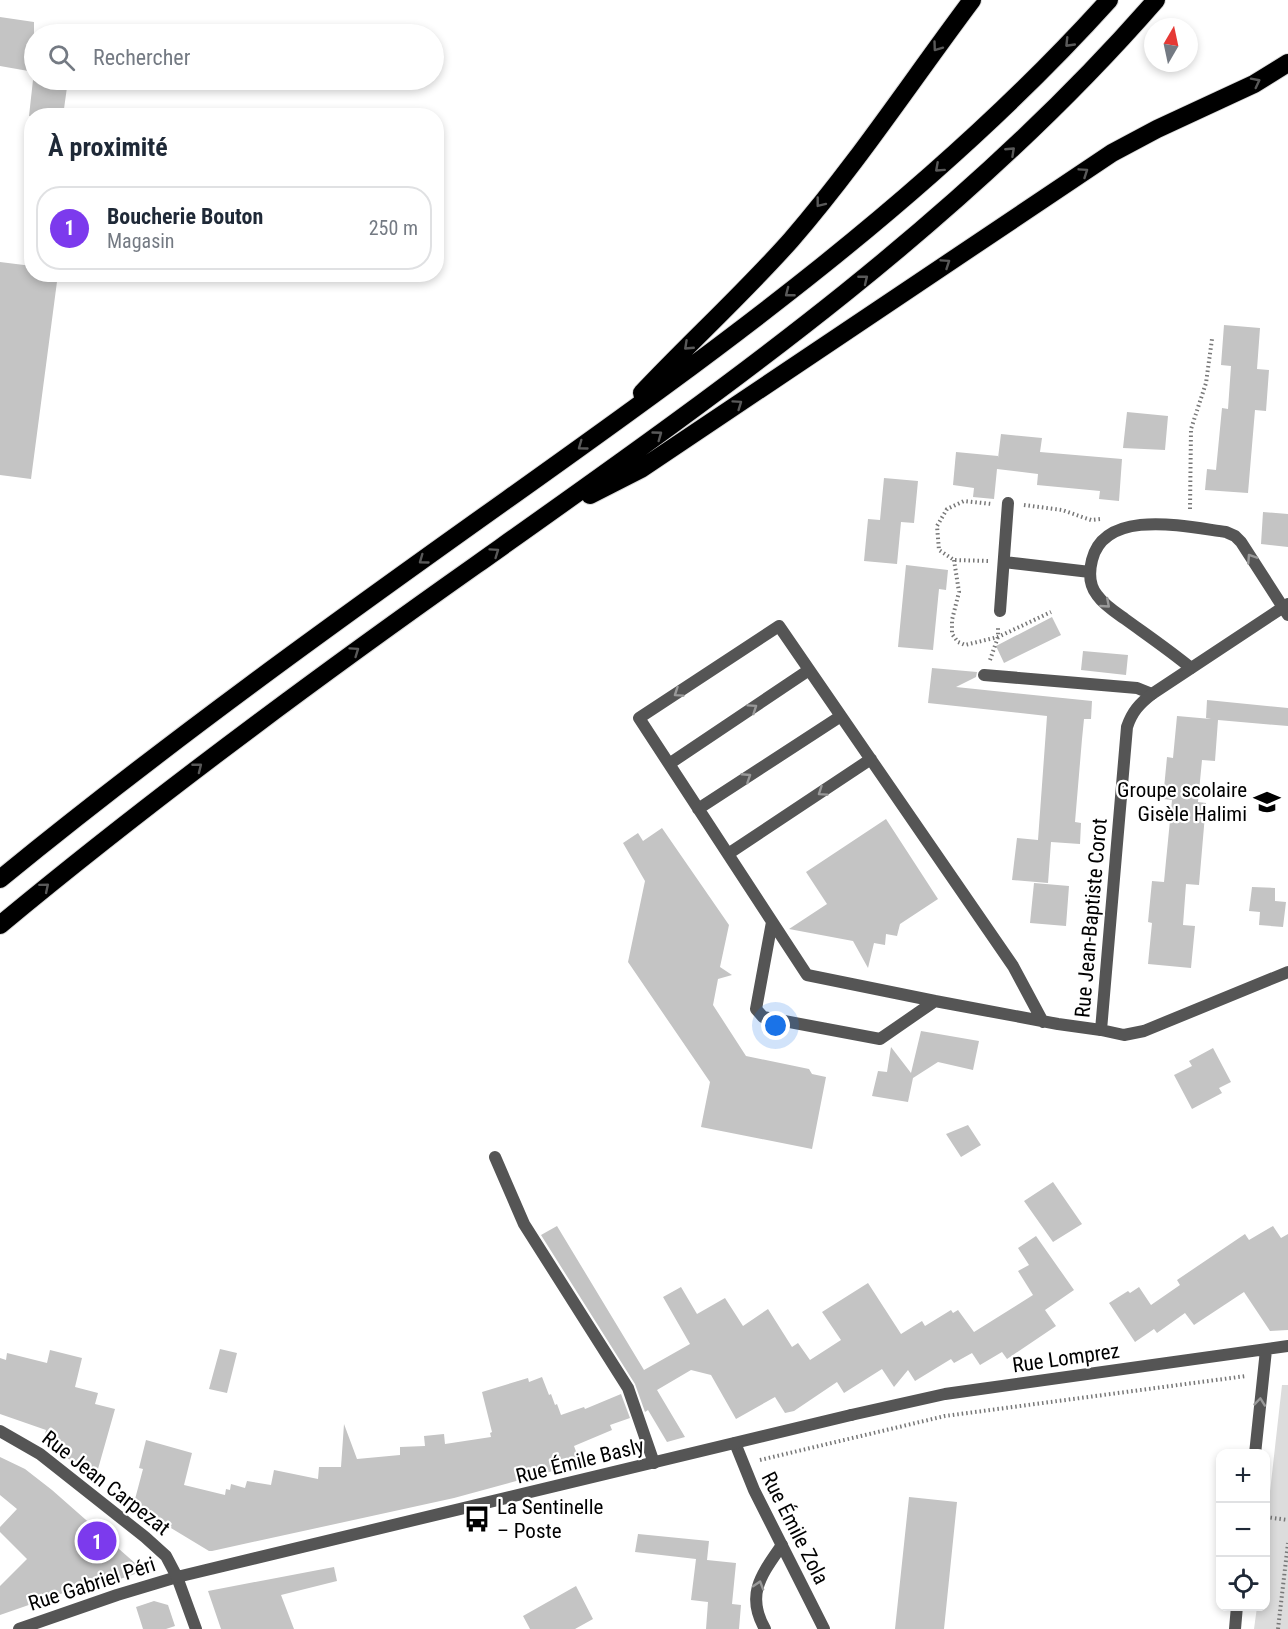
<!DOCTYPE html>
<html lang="fr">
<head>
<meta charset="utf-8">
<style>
  :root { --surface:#fff; --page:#f6f6f7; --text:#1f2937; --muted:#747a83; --line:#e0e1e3; --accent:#7c3aed }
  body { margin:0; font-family:"Roboto Condensed",sans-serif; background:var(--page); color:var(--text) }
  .controls { position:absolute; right:18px; bottom:18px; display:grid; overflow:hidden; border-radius:12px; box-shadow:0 3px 9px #0003 }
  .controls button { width:54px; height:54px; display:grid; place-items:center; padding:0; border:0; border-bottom:2px solid var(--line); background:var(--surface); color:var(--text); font:30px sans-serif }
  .compass { position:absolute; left:1144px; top:18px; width:54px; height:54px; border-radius:50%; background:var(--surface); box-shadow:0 3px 9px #0003; rotate:9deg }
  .you { position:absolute; left:776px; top:1026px; width:21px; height:21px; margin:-15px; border:4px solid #fff; border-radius:50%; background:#1a73e8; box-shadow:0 0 0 9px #1a73e833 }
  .badge { display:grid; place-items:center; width:39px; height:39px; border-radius:50%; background:var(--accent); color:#fff; font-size:20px; font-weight:700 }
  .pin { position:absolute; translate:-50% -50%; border:3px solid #fff; box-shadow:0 2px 6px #0006 }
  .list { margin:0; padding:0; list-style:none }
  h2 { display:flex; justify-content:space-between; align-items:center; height:78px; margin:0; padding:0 24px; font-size:26px }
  h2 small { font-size:20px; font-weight:400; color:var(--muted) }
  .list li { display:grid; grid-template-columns:39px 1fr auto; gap:18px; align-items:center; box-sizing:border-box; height:84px; margin:0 12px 12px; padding:0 12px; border:2px solid var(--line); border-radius:24px }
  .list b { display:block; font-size:22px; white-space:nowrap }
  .list p { margin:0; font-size:20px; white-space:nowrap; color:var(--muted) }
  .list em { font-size:20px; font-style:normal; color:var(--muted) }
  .icon { flex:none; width:33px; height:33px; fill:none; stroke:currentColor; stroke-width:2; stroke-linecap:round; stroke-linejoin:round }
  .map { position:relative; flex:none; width:1288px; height:1629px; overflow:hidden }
  .search { position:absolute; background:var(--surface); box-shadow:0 3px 9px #0003; left:24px; top:24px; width:420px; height:66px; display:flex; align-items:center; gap:15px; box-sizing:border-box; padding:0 21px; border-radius:33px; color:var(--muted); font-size:22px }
  .panel { position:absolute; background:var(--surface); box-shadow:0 3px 9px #0003; left:24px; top:108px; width:420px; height:174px; border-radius:24px }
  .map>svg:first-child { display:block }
</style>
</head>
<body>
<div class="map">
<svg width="1288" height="1629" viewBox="0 0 1288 1629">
  <rect width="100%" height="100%" fill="#fff"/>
  <path fill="#dcdcdc" d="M 1282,1385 L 1288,1385 L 1288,1629 L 1254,1629 L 1257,1607 L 1266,1606 L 1266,1527 Z"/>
  <path fill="#c4c4c4" d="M 0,17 L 34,22 L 34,72 L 0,66 Z
    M 33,80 L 68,80 L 63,116 L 29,116 Z
    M 0,262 L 32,266 L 32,274 L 58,274 L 31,479 L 0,475 Z
    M 1224,325 L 1260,328 L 1257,369 L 1269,370 L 1266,411 L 1255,410 L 1248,493 L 1205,490 L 1207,469 L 1216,470 L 1222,408 L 1228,409 L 1231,366 L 1221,365 Z
    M 1127,412 L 1168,416 L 1165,450 L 1123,448 Z
    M 1001,434 L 1042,438 L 1040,452 L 1122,459 L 1119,501 L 1099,499 L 1100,491 L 1037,485 L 1038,474 L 997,469 L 994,499 L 973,497 L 974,488 L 953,485 L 956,452 L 998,456 L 998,458 Z
    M 884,478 L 918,481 L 914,523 L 901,522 L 897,564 L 864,561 L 868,519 L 880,520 Z
    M 1263,512 L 1288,514 L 1288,547 L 1261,544 Z
    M 906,565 L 948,570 L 946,590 L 939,589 L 933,650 L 898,647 Z
    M 1052,617 L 1061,635 L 1004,663 L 996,646 Z
    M 1083,651 L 1128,655 L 1126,675 L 1081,670 Z
    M 932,668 L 977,672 L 976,677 L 956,687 L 1092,701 L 1091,719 L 1084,719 L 1082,739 L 1075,822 L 1081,823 L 1080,844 L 1051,842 L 1048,883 L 1012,880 L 1017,838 L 1038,840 L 1047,716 L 928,703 Z
    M 1207,700 L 1288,708 L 1288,726 L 1218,720 L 1215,761 L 1202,760 L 1198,802 L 1206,803 L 1199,885 L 1186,884 L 1183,925 L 1195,926 L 1191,968 L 1148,964 L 1152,923 L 1148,922 L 1152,881 L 1164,882 L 1166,861 L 1172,800 L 1163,799 L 1167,757 L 1173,758 L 1177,716 L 1211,719 L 1206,718 Z
    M 886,819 L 938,899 L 900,924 L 897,936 L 886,934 L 885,945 L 874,943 L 868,968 L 853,941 L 789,929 L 827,904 L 806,872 Z
    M 662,828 L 729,925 L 720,967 L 732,975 L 718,979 L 713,1005 L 746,1056 L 809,1069 L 812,1074 L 826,1077 L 812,1149 L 701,1127 L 710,1082 L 628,962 L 645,881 L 623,843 L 638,833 L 643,841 Z
    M 1034,883 L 1069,886 L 1066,926 L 1030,923 Z
    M 1252,887 L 1275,888 L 1275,901 L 1286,902 L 1283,927 L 1259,925 L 1260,912 L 1249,911 Z
    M 921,1031 L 979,1041 L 973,1070 L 938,1062 L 913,1078 L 908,1102 L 872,1096 L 878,1071 L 887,1072 L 891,1047 L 911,1073 Z
    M 1213,1048 L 1231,1082 L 1219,1088 L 1222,1093 L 1192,1109 L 1174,1075 L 1192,1066 L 1189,1061 Z
    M 968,1125 L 981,1145 L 961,1157 L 946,1134 Z
    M 1053,1182 L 1082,1224 L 1053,1242 L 1024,1201 Z
    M 557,1226 L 644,1370 L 690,1344 L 663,1297 L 681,1287 L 697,1314 L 725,1298 L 743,1326 L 768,1309 L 792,1347 L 798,1343 L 810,1360 L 841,1340 L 822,1312 L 868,1283 L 901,1334 L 922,1321 L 925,1326 L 951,1310 L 953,1313 L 958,1310 L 974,1332 L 1033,1295 L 1018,1271 L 1029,1265 L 1018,1248 L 1036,1236 L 1074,1290 L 1045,1310 L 1056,1326 L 1007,1359 L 1002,1352 L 980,1365 L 972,1353 L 954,1363 L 951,1359 L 915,1381 L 908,1370 L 894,1387 L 882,1369 L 844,1393 L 837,1382 L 794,1411 L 785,1413 L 775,1397 L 736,1419 L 711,1375 L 691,1370 L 657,1390 L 685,1437 L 667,1442 L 648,1410 L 645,1412 L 635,1384 L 541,1235 Z
    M 1273,1226 L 1281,1238 L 1288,1234 L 1288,1330 L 1270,1331 L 1244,1292 L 1194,1325 L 1185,1313 L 1157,1333 L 1154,1329 L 1135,1342 L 1109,1303 L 1128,1291 L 1130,1293 L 1139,1287 L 1151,1305 L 1180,1285 L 1177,1280 L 1245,1234 L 1249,1240 Z
    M 220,1349 L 237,1353 L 227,1393 L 209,1389 Z
    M 50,1350 L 82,1358 L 75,1387 L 98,1393 L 95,1404 L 115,1409 L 96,1476 L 59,1453 L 59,1451 L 44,1439 L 46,1430 L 0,1414 L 0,1358 L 6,1360 L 7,1353 L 47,1363 Z
    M 542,1377 L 549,1395 L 551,1394 L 555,1405 L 557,1404 L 561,1415 L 584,1407 L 585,1409 L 621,1394 L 630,1418 L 610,1425 L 612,1430 L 574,1446 L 578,1457 L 558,1463 L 560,1469 L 454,1498 L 212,1551 L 209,1551 L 166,1525 L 134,1503 L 143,1469 L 139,1468 L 146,1440 L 192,1453 L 184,1485 L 225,1495 L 226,1489 L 230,1490 L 231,1484 L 245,1488 L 247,1481 L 271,1485 L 274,1470 L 318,1479 L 319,1467 L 341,1467 L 344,1424 L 357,1459 L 400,1455 L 400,1447 L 425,1446 L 424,1436 L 444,1434 L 445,1444 L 491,1437 L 490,1433 L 492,1432 L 482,1392 L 528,1378 L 529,1382 Z
    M 0,1457 L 25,1469 L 52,1490 L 144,1571 L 114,1581 L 112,1576 L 0,1615 L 0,1586 L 27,1559 L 0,1532 L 0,1527 L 17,1509 L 0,1495 Z
    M 909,1497 L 957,1502 L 944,1629 L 895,1629 Z
    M 638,1534 L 709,1541 L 707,1560 L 736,1563 L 732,1604 L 741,1605 L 739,1629 L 706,1629 L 708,1602 L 691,1600 L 696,1559 L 635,1552 Z
    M 334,1567 L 337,1581 L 281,1595 L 294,1629 L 221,1629 L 208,1591 Z
    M 576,1586 L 593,1619 L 575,1629 L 530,1629 L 523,1616 Z
    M 154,1601 L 168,1605 L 175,1626 L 166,1629 L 143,1629 L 136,1607 Z"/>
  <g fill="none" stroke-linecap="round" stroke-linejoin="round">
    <g stroke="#dbdbdb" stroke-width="20">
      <path id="motorway" d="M 642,393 C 691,341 744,293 791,240 C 856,165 912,80 972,0
        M 590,495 L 641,469 L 1112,153 L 1157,129 L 1254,84 L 1288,63
        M 0,879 C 164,745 335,622 508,499 C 720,348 933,195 1109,0
        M 0,925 C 153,798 313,680 476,565 C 717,394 961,224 1156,0"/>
    </g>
    <path stroke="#777" stroke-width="4" stroke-dasharray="1.5 3" stroke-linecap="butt" d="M 1024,505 L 1062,510 L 1091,520 L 1101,519
      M 1190,509 L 1191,429 L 1206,383 L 1212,339
      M 954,560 L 959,592 L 952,620 L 952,634 L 958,642 L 965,645 L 998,637 L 1051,612
      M 988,561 L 954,560 L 939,550 L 937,526 L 947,509 L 964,501 L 992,504
      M 990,660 L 998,637 L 998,627
      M 760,1460 L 945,1416 L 1246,1376
      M 1266,1517 L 1288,1520
      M 1278,1629 L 1288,1543"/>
    <path stroke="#555" stroke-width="12" d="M 1004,562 L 1090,572
      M 1000,611 L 1008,503
      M 1191,668 C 1169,650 1147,635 1125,619 C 1115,612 1104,605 1097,595 C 1089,585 1089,572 1092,560 C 1105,507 1188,527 1226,532 L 1235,536 L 1241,542 L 1288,615
      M 984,675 L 1137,688 L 1152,694
      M 669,764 L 809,670
      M 698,809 L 841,716
      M 728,854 L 871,759
      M 772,922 L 756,1009 L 763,1017 L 880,1039 L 935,1001 L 1058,1024 L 1101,1030
      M 935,1001 L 807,975 L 639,718 L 779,626 L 1013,966 L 1043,1022
      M 495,1157 L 524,1224 L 628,1388 L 654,1463
      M 765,1629 C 745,1594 762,1574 782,1545"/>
    <path stroke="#555" stroke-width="12" d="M 1288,604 L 1152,694 C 1139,704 1132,712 1127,727 L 1101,1030 L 1124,1035 L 1144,1031 L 1288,972
      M 851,1415 L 945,1394 L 1288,1346
      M 735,1443 L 754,1490 L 824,1629
      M 1255,1454 L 1266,1350
      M 19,1629 L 117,1595 L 177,1577 L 196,1629
      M 1235,1629 L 1237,1606"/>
    <path stroke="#555" stroke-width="12" d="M 0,1431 L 40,1454 L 145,1537 L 166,1556 L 177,1577 L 851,1415"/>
    <use href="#motorway" stroke="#000" stroke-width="18"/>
  </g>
  <defs><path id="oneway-chevron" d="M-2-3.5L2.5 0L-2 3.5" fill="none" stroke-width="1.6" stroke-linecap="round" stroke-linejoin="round" transform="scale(1.5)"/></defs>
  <g stroke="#595959">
    <use href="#oneway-chevron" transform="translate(1069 43) rotate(134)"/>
    <use href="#oneway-chevron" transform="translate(937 47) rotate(126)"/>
    <use href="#oneway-chevron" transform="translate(1256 82) rotate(-27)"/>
    <use href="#oneway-chevron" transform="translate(1011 151) rotate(-43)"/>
    <use href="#oneway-chevron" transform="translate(939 168) rotate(138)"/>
    <use href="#oneway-chevron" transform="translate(1084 172) rotate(-34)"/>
    <use href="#oneway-chevron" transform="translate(820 203) rotate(128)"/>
    <use href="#oneway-chevron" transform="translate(946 263) rotate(-34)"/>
    <use href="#oneway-chevron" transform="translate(864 279) rotate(-39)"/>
    <use href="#oneway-chevron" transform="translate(789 293) rotate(142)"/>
    <use href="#oneway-chevron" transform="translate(688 346) rotate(137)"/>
    <use href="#oneway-chevron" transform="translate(738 404) rotate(-35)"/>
    <use href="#oneway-chevron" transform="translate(658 435) rotate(-36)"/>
    <use href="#oneway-chevron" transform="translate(582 446) rotate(144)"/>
    <use href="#oneway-chevron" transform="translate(495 552) rotate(-35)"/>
    <use href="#oneway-chevron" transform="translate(423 560) rotate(144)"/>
    <use href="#oneway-chevron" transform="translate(355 651) rotate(-35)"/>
    <use href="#oneway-chevron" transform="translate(198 767) rotate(-38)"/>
    <use href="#oneway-chevron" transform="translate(45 887) rotate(-40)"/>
  </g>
  <g stroke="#999">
    <use href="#oneway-chevron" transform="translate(1251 558) rotate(-123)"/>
    <use href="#oneway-chevron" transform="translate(1106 604) rotate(41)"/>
    <use href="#oneway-chevron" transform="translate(678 693) rotate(146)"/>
    <use href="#oneway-chevron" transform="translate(753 708) rotate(-34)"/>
    <use href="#oneway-chevron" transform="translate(747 777) rotate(-33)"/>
    <use href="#oneway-chevron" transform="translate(822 792) rotate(146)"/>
    <use href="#oneway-chevron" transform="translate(1260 1402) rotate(-84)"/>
    <use href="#oneway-chevron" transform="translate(759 1585) rotate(-73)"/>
  </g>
  <defs>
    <g id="school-bare" transform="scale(2.07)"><path d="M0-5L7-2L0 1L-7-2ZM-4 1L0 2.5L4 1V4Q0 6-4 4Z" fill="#000" stroke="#fff" stroke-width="2.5" paint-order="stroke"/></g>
    <g id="bus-bare" transform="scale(2.07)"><path d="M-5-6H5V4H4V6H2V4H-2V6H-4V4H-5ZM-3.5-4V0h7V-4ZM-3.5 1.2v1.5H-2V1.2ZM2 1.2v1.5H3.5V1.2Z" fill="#000" stroke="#fff" stroke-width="2.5" paint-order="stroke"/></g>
  </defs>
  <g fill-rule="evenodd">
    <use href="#school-bare" x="1267" y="802"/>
    <use href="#bus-bare" x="477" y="1519"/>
  </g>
  <g text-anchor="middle" stroke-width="4.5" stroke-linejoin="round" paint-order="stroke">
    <g font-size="21" fill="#000" stroke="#fff" text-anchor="end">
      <text x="1247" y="797">Groupe scolaire<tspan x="1247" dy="24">Gisèle Halimi</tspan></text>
      <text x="497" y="1514" text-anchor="start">La Sentinelle<tspan x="497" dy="24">– Poste</tspan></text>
    </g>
    <g font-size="21" fill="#000" stroke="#fff">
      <text transform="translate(1091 918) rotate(-85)" y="7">Rue Jean-Baptiste Corot</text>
      <text transform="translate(1066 1358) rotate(-8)" y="7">Rue Lomprez</text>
      <text transform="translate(580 1461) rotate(-14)" y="7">Rue Émile Basly</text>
      <text transform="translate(106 1483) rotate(38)" y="7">Rue Jean Carpezat</text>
      <text transform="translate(795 1528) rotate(63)" y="7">Rue Émile Zola</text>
      <text transform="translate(92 1584) rotate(-18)" y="7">Rue Gabriel Péri</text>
    </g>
  </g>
</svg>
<div class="controls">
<button>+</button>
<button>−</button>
<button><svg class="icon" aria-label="locate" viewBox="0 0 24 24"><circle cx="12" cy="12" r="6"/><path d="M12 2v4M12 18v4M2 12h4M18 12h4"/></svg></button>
</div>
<svg class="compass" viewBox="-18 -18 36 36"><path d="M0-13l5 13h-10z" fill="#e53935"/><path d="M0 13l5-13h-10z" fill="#747a83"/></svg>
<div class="you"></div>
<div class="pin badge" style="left:97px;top:1541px">1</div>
<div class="search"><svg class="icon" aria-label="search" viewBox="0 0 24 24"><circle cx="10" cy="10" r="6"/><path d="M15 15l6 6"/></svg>Rechercher</div>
<section class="panel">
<h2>À proximité<small></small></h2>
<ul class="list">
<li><span class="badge">1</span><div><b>Boucherie Bouton</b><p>Magasin</p></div><em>250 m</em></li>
</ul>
</section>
</div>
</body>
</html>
